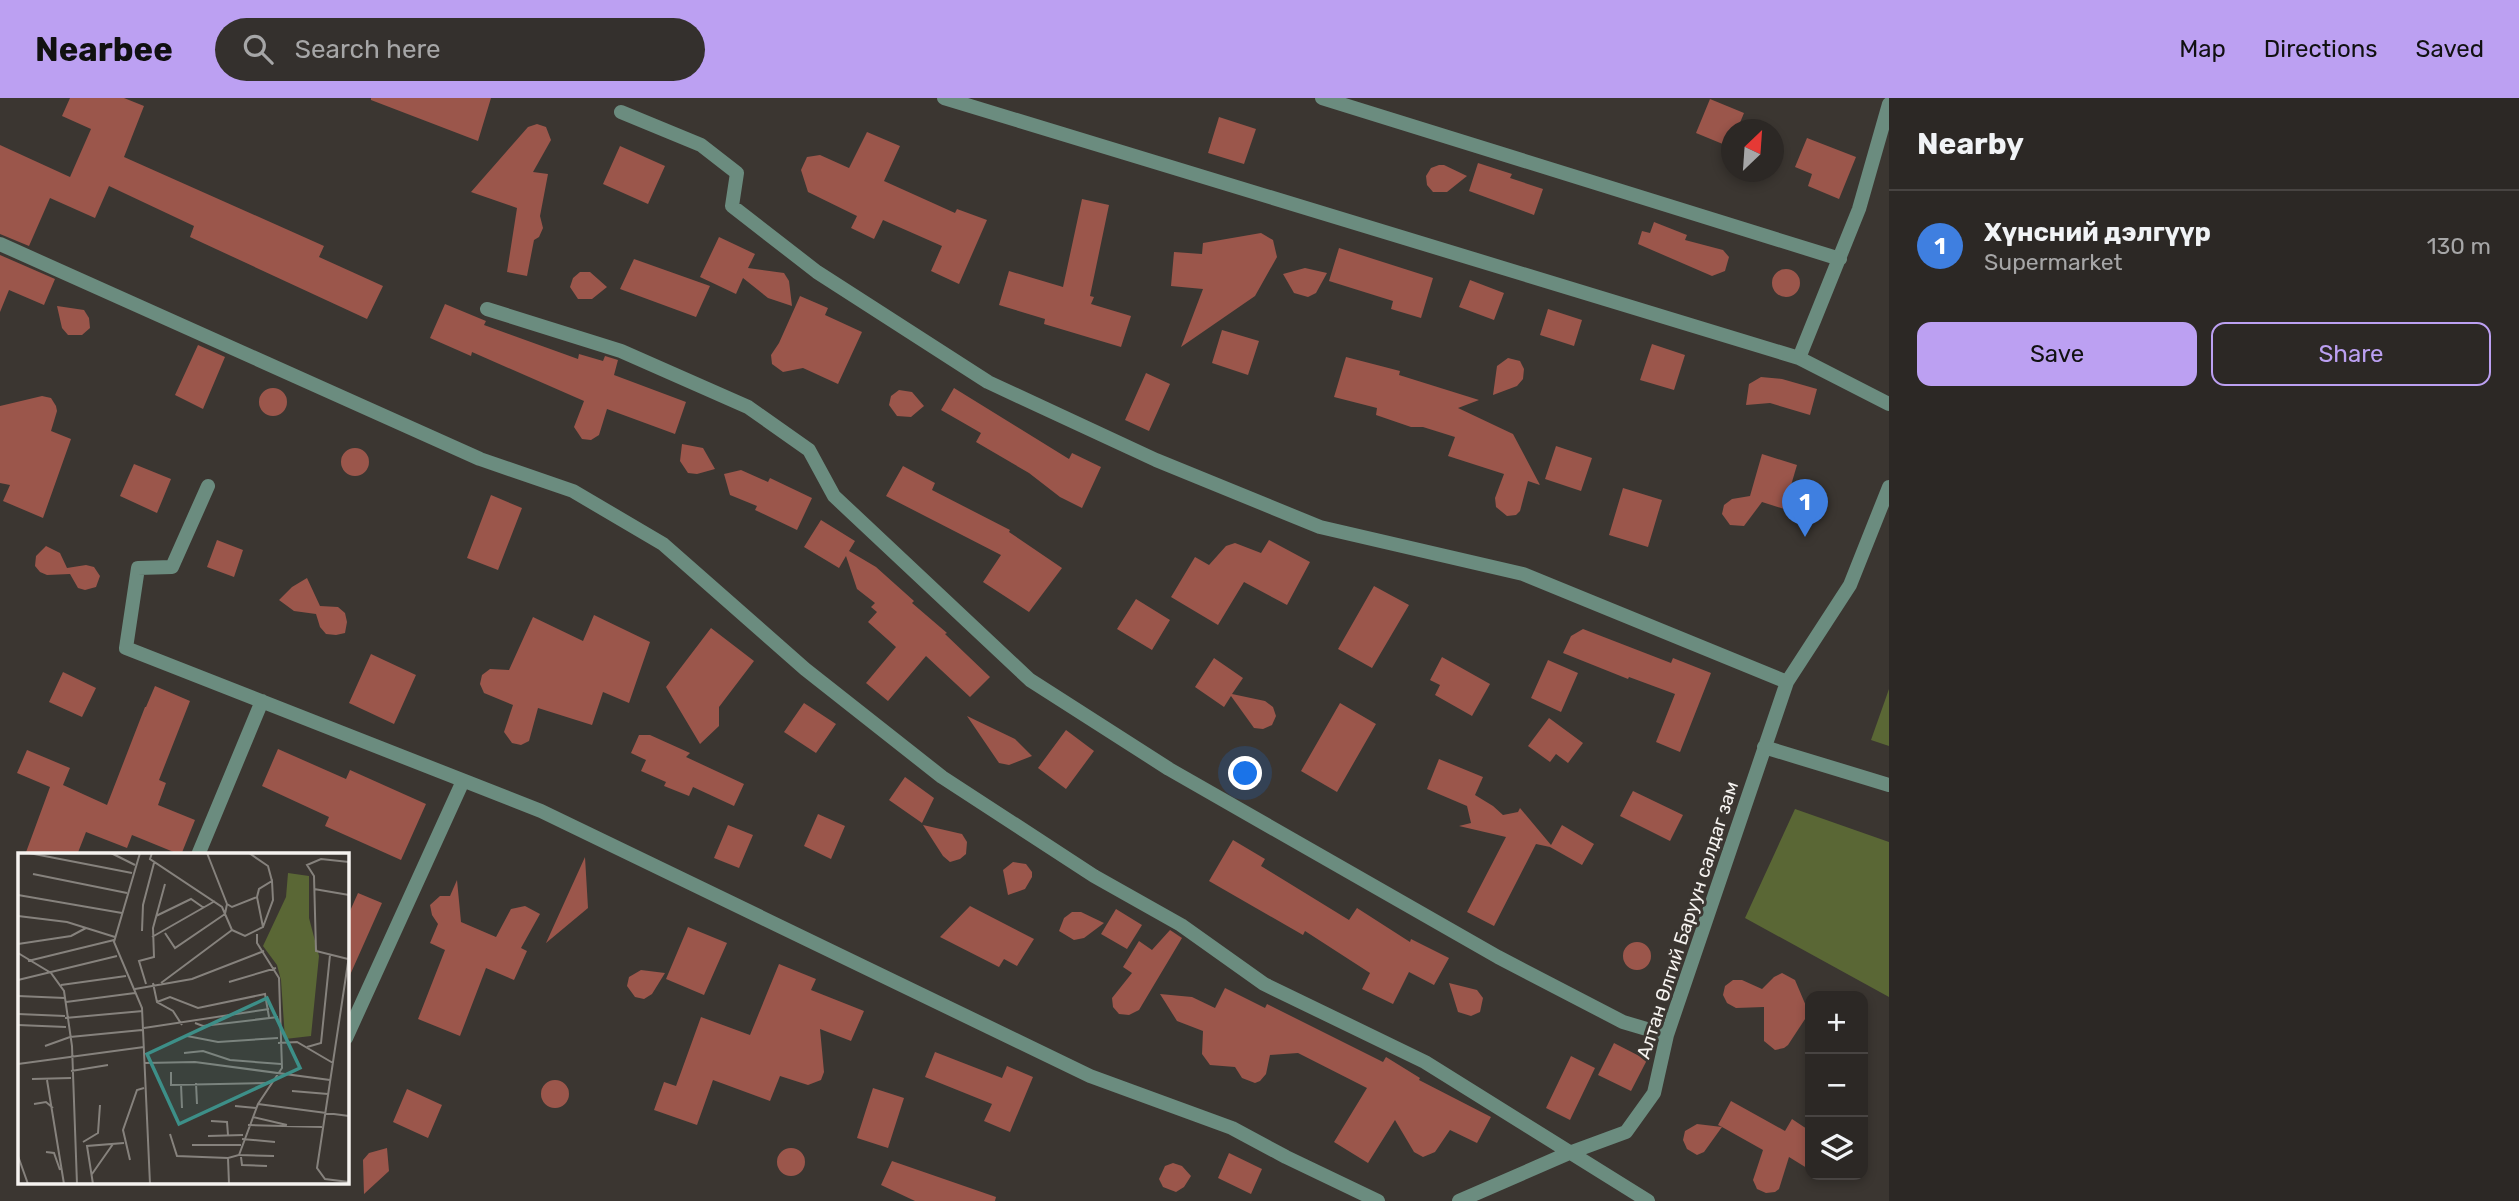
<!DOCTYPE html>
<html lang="en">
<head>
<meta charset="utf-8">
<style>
  :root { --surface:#2c2825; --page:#34302d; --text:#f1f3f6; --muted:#a6a6a7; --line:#484442; --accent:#bca0f2 }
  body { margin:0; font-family:Rubik,sans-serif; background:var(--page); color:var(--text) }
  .controls { position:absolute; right:21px; bottom:21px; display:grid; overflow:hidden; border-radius:14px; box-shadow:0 4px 10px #0003 }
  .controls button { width:63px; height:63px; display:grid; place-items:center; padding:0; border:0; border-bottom:2px solid var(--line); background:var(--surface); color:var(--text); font:35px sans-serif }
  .compass { position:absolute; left:1721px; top:21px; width:63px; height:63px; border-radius:50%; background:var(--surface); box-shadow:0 4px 10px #0003; rotate:25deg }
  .you { position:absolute; left:1246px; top:676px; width:24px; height:24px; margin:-18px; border:5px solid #fff; border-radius:50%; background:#1a73e8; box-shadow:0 0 0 10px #1a73e833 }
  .badge { display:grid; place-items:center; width:46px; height:46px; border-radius:50%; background:var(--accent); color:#fff; font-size:23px; font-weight:700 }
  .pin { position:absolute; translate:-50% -58px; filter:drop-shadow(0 2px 4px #0008) }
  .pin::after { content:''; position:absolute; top:37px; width:24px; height:21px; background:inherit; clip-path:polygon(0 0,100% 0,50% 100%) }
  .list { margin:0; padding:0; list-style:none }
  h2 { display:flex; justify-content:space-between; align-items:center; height:91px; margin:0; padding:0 28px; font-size:30px }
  h2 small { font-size:23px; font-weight:400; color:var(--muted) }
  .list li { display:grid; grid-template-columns:46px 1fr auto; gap:21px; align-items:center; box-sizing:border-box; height:112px; padding:0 28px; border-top:2px solid var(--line) }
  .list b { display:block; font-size:26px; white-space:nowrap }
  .list p { margin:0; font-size:23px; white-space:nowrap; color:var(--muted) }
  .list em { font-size:23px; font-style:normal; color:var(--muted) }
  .actions { display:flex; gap:14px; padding:21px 28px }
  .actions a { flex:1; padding:16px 0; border:2px solid var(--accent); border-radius:14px; text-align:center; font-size:24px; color:var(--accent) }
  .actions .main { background:var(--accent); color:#111 }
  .icon { flex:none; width:38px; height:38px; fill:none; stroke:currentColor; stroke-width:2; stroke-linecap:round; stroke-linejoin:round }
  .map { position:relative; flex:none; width:1889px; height:1103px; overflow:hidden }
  header { display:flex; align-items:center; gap:42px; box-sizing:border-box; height:98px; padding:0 35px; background:var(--accent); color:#111 }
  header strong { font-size:33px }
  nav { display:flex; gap:38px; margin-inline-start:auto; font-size:24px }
  .search { width:490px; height:63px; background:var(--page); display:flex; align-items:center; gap:18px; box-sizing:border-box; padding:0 24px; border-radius:38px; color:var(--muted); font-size:26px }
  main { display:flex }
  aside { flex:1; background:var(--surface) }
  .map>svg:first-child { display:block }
</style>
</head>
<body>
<header>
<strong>Nearbee</strong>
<div class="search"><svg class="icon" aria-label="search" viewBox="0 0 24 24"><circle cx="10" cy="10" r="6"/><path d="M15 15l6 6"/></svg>Search here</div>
<nav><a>Map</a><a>Directions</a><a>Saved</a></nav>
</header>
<main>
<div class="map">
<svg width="1889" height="1103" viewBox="0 0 1889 1103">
  <rect width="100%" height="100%" fill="#3b3631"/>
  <path fill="#5a6735" d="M 1889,591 L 1889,648 L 1871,642 Z
    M 1795,711 L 1889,744 L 1889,899 L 1745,820 Z"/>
  <path fill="#9b564b" d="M 70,0 L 124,0 L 144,8 L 124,59 L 324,148 L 319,159 L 383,188 L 367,221 L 190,139 L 194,128 L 109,88 L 95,120 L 50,100 L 29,148 L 0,136 L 0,47 L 70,79 L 91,31 L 62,18 Z
    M 371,0 L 491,0 L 478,43 L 371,2 Z
    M 1710,1 L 1744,15 L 1737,32 L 1732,32 L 1730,49 L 1696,35 Z
    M 1219,19 L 1256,31 L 1244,66 L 1208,55 Z
    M 537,26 L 546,29 L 551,42 L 533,74 L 548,76 L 540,118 L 543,130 L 539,139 L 534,142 L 527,178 L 507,174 L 517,110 L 471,94 L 528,29 Z
    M 867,34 L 900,48 L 884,83 L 955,115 L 957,111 L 987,122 L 959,186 L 931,173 L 942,148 L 883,122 L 874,141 L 851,130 L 857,118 L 808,94 L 801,72 L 807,59 L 820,57 L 849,70 Z
    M 1807,40 L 1856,59 L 1839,101 L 1808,88 L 1812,76 L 1795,69 Z
    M 620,48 L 665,68 L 648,106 L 603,86 Z
    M 1478,65 L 1512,76 L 1510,80 L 1543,91 L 1534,117 L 1469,93 Z
    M 1439,67 L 1444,67 L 1467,78 L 1447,94 L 1433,94 L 1427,87 L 1426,78 L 1431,70 Z
    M 1082,101 L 1109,107 L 1090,198 L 1094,199 L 1091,206 L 1131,218 L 1121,249 L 1044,226 L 1045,221 L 999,207 L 1009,173 L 1063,189 Z
    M 1654,124 L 1687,137 L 1685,142 L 1723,152 L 1729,159 L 1725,173 L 1712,178 L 1638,146 L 1642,133 L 1650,135 Z
    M 1261,135 L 1273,142 L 1277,159 L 1255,198 L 1181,249 L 1203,191 L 1171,188 L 1174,154 L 1202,156 L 1203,145 Z
    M 719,139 L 755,156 L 748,170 L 784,175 L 789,183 L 792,208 L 768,200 L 743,180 L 736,196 L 700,179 Z
    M 1339,150 L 1433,180 L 1421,220 L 1391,211 L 1393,203 L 1329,183 Z
    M 0,157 L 55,181 L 44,207 L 9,192 L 0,214 Z
    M 634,161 L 710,188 L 696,219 L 620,191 Z
    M 1305,170 L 1327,175 L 1316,195 L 1308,199 L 1294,195 L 1283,176 Z
    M1772 185a14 14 0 1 1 28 0a14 14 0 1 1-28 0Z
    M 580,174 L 590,174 L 607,189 L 592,201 L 578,201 L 570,189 L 573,180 Z
    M 1470,182 L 1504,195 L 1494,222 L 1459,209 Z
    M 800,198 L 828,210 L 825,217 L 862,234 L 838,286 L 803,270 L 783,274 L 772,266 L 771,257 L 779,245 Z
    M 445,206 L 486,223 L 484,227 L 578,261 L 579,256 L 603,263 L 605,258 L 618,262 L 614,277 L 686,304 L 675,336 L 607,311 L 599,337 L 591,342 L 582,341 L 574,329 L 584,303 L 472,254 L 471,258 L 430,240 Z
    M 57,208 L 84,212 L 89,220 L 90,230 L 82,237 L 68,237 L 62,230 Z
    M 1548,211 L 1582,222 L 1574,248 L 1540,237 Z
    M 1222,232 L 1259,243 L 1248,277 L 1212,265 Z
    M 1652,246 L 1685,257 L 1674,292 L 1640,282 Z
    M 198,247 L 225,259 L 203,311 L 175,297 Z
    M 1346,259 L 1400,273 L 1399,277 L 1479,302 L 1458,310 L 1513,336 L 1540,387 L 1528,383 L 1520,413 L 1516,417 L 1507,418 L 1496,409 L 1495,400 L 1504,376 L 1448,358 L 1455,339 L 1423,329 L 1411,329 L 1376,317 L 1377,310 L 1334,299 Z
    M 1508,260 L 1520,263 L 1524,271 L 1523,281 L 1517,288 L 1493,297 L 1497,268 Z
    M 1146,275 L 1170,286 L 1149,333 L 1125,322 Z
    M 1761,279 L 1782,281 L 1817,291 L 1810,317 L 1770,305 L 1746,307 L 1749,286 Z
    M259 304a14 14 0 1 1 28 0a14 14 0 1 1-28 0Z
    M 954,290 L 1069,361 L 1072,355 L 1101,369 L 1082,410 L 1060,399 L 1029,375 L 976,344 L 981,335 L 941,312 Z
    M 899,292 L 912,294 L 924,308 L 911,319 L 897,318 L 889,307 L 891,298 Z
    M 42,298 L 51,300 L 56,308 L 57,313 L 51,333 L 71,341 L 43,420 L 3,403 L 10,387 L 0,385 L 0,308 Z
    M 682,346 L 703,350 L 715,371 L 697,376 L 688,375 L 680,363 Z
    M 1556,348 L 1592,360 L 1581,393 L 1545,381 Z
    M341 364a14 14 0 1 1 28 0a14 14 0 1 1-28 0Z
    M 1762,356 L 1797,367 L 1784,411 L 1762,404 L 1744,428 L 1730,427 L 1722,416 L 1724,407 L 1732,401 L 1750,398 Z
    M 134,366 L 171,381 L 157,415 L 120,398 Z
    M 903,368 L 935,385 L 932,392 L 1010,432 L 1009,434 L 1062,470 L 1029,514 L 983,484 L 1001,457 L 886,398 Z
    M 741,372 L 768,384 L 770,380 L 812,400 L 797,432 L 755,412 L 757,408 L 730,397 L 724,376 Z
    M 1623,390 L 1662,402 L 1648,449 L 1609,437 Z
    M 491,397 L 522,410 L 498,472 L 467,460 Z
    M 821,422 L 855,443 L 849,453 L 876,469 L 914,503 L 912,505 L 947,535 L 945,536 L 990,579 L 970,599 L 926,558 L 888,603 L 866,585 L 896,549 L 868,524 L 877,514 L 871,509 L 875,505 L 857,491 L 846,458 L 839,470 L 804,449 Z
    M 217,442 L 243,452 L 234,479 L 207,469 Z
    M 1269,442 L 1310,464 L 1287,507 L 1244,484 L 1218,527 L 1171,499 L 1195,459 L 1209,467 L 1226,448 L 1235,445 L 1261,455 Z
    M 46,448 L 60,455 L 67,470 L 86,467 L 94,469 L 100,478 L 96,489 L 85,492 L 78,490 L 70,476 L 47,477 L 40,474 L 35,468 L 36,458 Z
    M 307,480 L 320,508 L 338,509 L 345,515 L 347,524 L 345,535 L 336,537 L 326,536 L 320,529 L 316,516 L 294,513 L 279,502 L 292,489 Z
    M 1374,488 L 1409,507 L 1372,570 L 1338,551 Z
    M 1136,501 L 1170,522 L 1152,552 L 1117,531 Z
    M 594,517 L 650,544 L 629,605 L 603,594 L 592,627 L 538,610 L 529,643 L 521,647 L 512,645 L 504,634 L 513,607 L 484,595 L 480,586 L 482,577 L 490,571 L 509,572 L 533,519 L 583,543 Z
    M 711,530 L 754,563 L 719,609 L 719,628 L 700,646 L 666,589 Z
    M 1583,531 L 1671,565 L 1673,560 L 1711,575 L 1680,654 L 1656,644 L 1675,596 L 1629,579 L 1628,581 L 1563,555 L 1571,538 Z
    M 371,556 L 416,577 L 394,626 L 349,605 Z
    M 1442,559 L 1490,586 L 1472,618 L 1435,597 L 1440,587 L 1430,582 Z
    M 1214,560 L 1243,580 L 1232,596 L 1265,603 L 1273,609 L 1276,618 L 1272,627 L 1263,631 L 1254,630 L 1231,598 L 1224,609 L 1195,589 Z
    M 1548,562 L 1578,575 L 1561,614 L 1531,600 Z
    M 63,574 L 96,590 L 82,619 L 49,604 Z
    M 155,588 L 190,603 L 159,682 L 166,685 L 158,707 L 195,722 L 181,757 L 132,737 L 127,750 L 86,734 L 77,757 L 25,757 L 50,689 L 17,675 L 27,652 L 70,670 L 63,687 L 107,707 L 145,609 L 146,609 Z
    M 804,605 L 836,626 L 816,655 L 784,634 Z
    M 1340,605 L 1376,626 L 1337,694 L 1301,673 Z
    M 967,618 L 1015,641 L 1032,658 L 1009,667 L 999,665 Z
    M 1549,620 L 1583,645 L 1568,665 L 1556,656 L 1550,664 L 1528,648 Z
    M 1066,632 L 1094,653 L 1066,691 L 1038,670 Z
    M 639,637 L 650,637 L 690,655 L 686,659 L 744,686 L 734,708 L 693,689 L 689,698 L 664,688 L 666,684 L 641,673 L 646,662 L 631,655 Z
    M 278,651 L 346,681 L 350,672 L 426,706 L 401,762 L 325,728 L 329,719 L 262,688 Z
    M 1439,661 L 1483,679 L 1475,697 L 1493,708 L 1503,717 L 1518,714 L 1520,710 L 1551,747 L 1562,727 L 1594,746 L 1582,767 L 1550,749 L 1536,746 L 1494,828 L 1467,814 L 1506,739 L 1459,728 L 1471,725 L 1467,708 L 1427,691 Z
    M 905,679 L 934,700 L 922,725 L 889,702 Z
    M 1633,693 L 1683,717 L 1670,743 L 1620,718 Z
    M 818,716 L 845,728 L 831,761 L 804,748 Z
    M 728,727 L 753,737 L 739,770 L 714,760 Z
    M 923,727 L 962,736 L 967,744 L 966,756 L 960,761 L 950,764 L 943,758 Z
    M 1233,742 L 1265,761 L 1261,768 L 1349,822 L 1357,810 L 1410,844 L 1411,841 L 1449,860 L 1434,887 L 1409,874 L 1393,906 L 1362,891 L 1370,875 L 1305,833 L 1303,837 L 1209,783 Z
    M 585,759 L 588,810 L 546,845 Z
    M 1013,764 L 1026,766 L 1032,774 L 1032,779 L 1025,791 L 1008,797 L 1003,772 Z
    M 457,782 L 461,824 L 496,839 L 511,811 L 525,808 L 540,816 L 521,850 L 527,853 L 514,882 L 486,870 L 460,938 L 418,921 L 445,852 L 430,845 L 438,826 L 432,817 L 430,807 L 440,798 L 450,798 Z
    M 358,795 L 382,805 L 346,886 L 346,822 Z
    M 970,808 L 1034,841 L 1017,868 L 1004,861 L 999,869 L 940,839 Z
    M 1116,811 L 1142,827 L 1127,851 L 1101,836 Z
    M 1072,814 L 1081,814 L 1104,825 L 1084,840 L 1074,842 L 1059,833 L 1064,820 Z
    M 688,829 L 727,845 L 704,897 L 666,881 Z
    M 1170,832 L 1182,840 L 1139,912 L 1129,917 L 1119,916 L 1113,909 L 1112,900 L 1132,875 L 1123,869 L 1139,843 L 1152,852 Z
    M1623 858a14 14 0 1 1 28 0a14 14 0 1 1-28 0Z
    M 779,866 L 816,881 L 811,892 L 864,913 L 851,943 L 820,931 L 824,974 L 821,982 L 808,987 L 780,978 L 770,1003 L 713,982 L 697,1027 L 654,1012 L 664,984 L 676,988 L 701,919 L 750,937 Z
    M 641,872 L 665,875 L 652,896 L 644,901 L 635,899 L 627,888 L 629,879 Z
    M 1782,875 L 1795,882 L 1809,915 L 1788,947 L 1784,950 L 1775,952 L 1764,943 L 1764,909 L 1736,910 L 1727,905 L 1723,897 L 1725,888 L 1733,882 L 1742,882 L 1762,891 L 1774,879 Z
    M 1449,885 L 1477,892 L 1483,900 L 1480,914 L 1471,918 L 1458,914 Z
    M 1225,890 L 1265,910 L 1267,906 L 1383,964 L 1386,959 L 1420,980 L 1419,982 L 1491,1019 L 1477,1045 L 1450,1032 L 1435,1054 L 1423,1059 L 1414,1054 L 1395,1022 L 1368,1065 L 1334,1044 L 1367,990 L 1298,955 L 1270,957 L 1266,976 L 1260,983 L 1255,985 L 1242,980 L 1235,969 L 1210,967 L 1202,956 L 1203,933 L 1177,923 L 1160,896 L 1192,899 L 1215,910 Z
    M 1614,945 L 1647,962 L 1631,993 L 1598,977 Z
    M 935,954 L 1002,980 L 1007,968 L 1033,979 L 1010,1034 L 984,1023 L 992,1006 L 925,979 Z
    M 1571,958 L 1595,970 L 1570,1022 L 1546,1010 Z
    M541 996a14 14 0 1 1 28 0a14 14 0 1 1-28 0Z
    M 873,990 L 904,1000 L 888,1050 L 857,1040 Z
    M 407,991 L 442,1007 L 428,1040 L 393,1024 Z
    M 1731,1003 L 1785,1033 L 1792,1021 L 1810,1033 L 1810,1072 L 1789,1059 L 1779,1091 L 1775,1094 L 1766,1095 L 1757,1091 L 1753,1082 L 1763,1052 L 1722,1029 L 1704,1054 L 1697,1057 L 1687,1051 L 1683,1042 L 1685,1033 L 1697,1026 L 1722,1029 L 1718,1027 Z
    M777 1064a14 14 0 1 1 28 0a14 14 0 1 1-28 0Z
    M 387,1050 L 389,1073 L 364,1096 L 363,1062 L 369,1055 Z
    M 1229,1055 L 1262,1071 L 1251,1096 L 1218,1080 Z
    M 892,1063 L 996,1099 L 995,1103 L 915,1103 L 881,1087 Z
    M 1173,1065 L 1182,1068 L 1191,1078 L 1184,1089 L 1176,1094 L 1163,1089 L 1159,1081 L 1165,1068 Z"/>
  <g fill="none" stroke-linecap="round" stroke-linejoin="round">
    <path stroke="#6b8c7f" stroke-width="14" d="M 944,0 L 1799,260 L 1889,306
      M 1322,0 L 1840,161
      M 621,14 L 701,47 L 737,75 L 732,108 L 817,174 L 988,284 L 1156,362 L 1320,429 L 1523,476 L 1787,584
      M 0,146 L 480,361 L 573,393 L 663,446 L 805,571 L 942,679 L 1094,778 L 1181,827 L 1264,886 L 1425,964 L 1648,1103
      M 487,211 L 621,253 L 748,309 L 809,352 L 834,398 L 1030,582 L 1169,671 L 1498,859 L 1623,924 L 1667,937
      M 1799,260 L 1859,111 L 1889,6
      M 208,388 L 172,469 L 138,470 L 126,550 L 541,713 L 1090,978 L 1232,1030 L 1286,1059 L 1378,1103
      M 1764,649 L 1889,687
      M 198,757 L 262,603
      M 346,940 L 463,683
      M 1459,1103 L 1569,1055 L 1626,1034 L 1654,995 L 1667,937 L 1787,584 L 1850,487 L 1889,389"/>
  </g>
  <g text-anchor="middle" stroke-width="6" stroke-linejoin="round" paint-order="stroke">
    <g font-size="19" fill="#f6f3f0" stroke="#3b3631">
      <text transform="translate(1687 822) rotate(-72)" y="7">Алтан Өлгий Баруун салдаг зам</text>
    </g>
  </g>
  <g transform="translate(18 755)">
    <rect width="331" height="331" fill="#3b3631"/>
    <path d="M 270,20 L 291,23 L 291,65 L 301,103 L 293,183 L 267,186 L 263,127 L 259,112 L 245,93 L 268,44 Z" fill="#5a6735"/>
    <path fill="none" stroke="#86827d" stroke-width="2" d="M 11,0 L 114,20M 93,0 L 117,12M 122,0 L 96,89 L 124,155 L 132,331M 134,0 L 132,6 L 204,54 L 214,77 L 143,130M 189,0 L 209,51M 231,0 L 250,13 L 254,28M 15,21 L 109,40M 296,36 L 331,42M 0,42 L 104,60M 239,44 L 241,36 L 254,28 L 255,47 L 245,74M 0,63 L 49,69 L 97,84M 138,63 L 173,46 L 186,55M 124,78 L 125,52 L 136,10M 147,80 L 157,95 L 207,61 L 209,51 L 214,54 L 239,44 L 245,74 L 227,83 L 214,77M 134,84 L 197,48M 0,91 L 53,83 L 68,75M 0,100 L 33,120 L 46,138 L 54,193 L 59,331M 331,103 L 299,315 L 307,326 L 331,329M 330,106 L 298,98 L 296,23 L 289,12 L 303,6 L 331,9M 10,108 L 96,87M 0,127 L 99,103M 211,129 L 258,115M 135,130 L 139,149 L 155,158 L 164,172M 128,131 L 121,108 L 136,104 L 135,75 L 147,31M 43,132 L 108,123M 117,136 L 174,126 L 246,98M 0,143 L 47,145M 48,149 L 117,140M 139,149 L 152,144 L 180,155 L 247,141 L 251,164M 0,161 L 47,163M 47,165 L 125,158M 177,170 L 185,173 L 260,164M 0,172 L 48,174M 126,175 L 251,156M 169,183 L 200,189 L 260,185M 260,190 L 279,189 L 315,210M 27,193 L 52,184 L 124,177M 289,194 L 303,190 L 312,102M 166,200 L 185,198 L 212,207 L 263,211M 127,210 L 177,209 L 312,227M 0,211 L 126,194M 53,218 L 90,212M 153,219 L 153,232 L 252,230M 14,226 L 53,225M 29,227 L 46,331M 178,230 L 179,251M 163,231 L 164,255M 274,238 L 310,241M 16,251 L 28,249 L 35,255M 240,251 L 331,263M 217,253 L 238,255M 235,264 L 269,272M 193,268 L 209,269 L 210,282M 230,272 L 304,274M 152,281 L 159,303 L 210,305M 190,283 L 225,282M 224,286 L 257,289M 65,289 L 80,280 L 82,252M 174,292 L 223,292M 28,299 L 36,300 L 42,317M 221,302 L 256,303M 0,303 L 10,331M 223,304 L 224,312 L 249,313M 112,307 L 105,277 L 119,237 L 126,235M 74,321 L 95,291M 75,331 L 69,293 L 106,290M 211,331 L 210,305 L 221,302 L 240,251 L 264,215 L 261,125 L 239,90 L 239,81"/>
    <path fill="#3d8f88" fill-opacity="0.15" stroke="#3d8f88" stroke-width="3.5" d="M 249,145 L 282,215 L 161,271 L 129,201 Z"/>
    <rect width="331" height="331" fill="none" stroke="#f6f3f0" stroke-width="3.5"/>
  </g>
</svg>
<div class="controls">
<button>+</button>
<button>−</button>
<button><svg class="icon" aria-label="layers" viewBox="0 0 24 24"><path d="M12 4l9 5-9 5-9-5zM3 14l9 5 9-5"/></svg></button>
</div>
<svg class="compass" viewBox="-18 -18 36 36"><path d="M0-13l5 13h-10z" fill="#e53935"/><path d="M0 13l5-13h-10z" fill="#a6a6a7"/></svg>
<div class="you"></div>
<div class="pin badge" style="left:1805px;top:439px;background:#3f7fe0">1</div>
</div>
<aside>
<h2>Nearby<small></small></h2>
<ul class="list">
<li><span class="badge" style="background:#3f7fe0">1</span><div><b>Хүнсний дэлгүүр</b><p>Supermarket</p></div><em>130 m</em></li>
</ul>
<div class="actions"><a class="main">Save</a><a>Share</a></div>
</aside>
</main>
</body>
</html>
